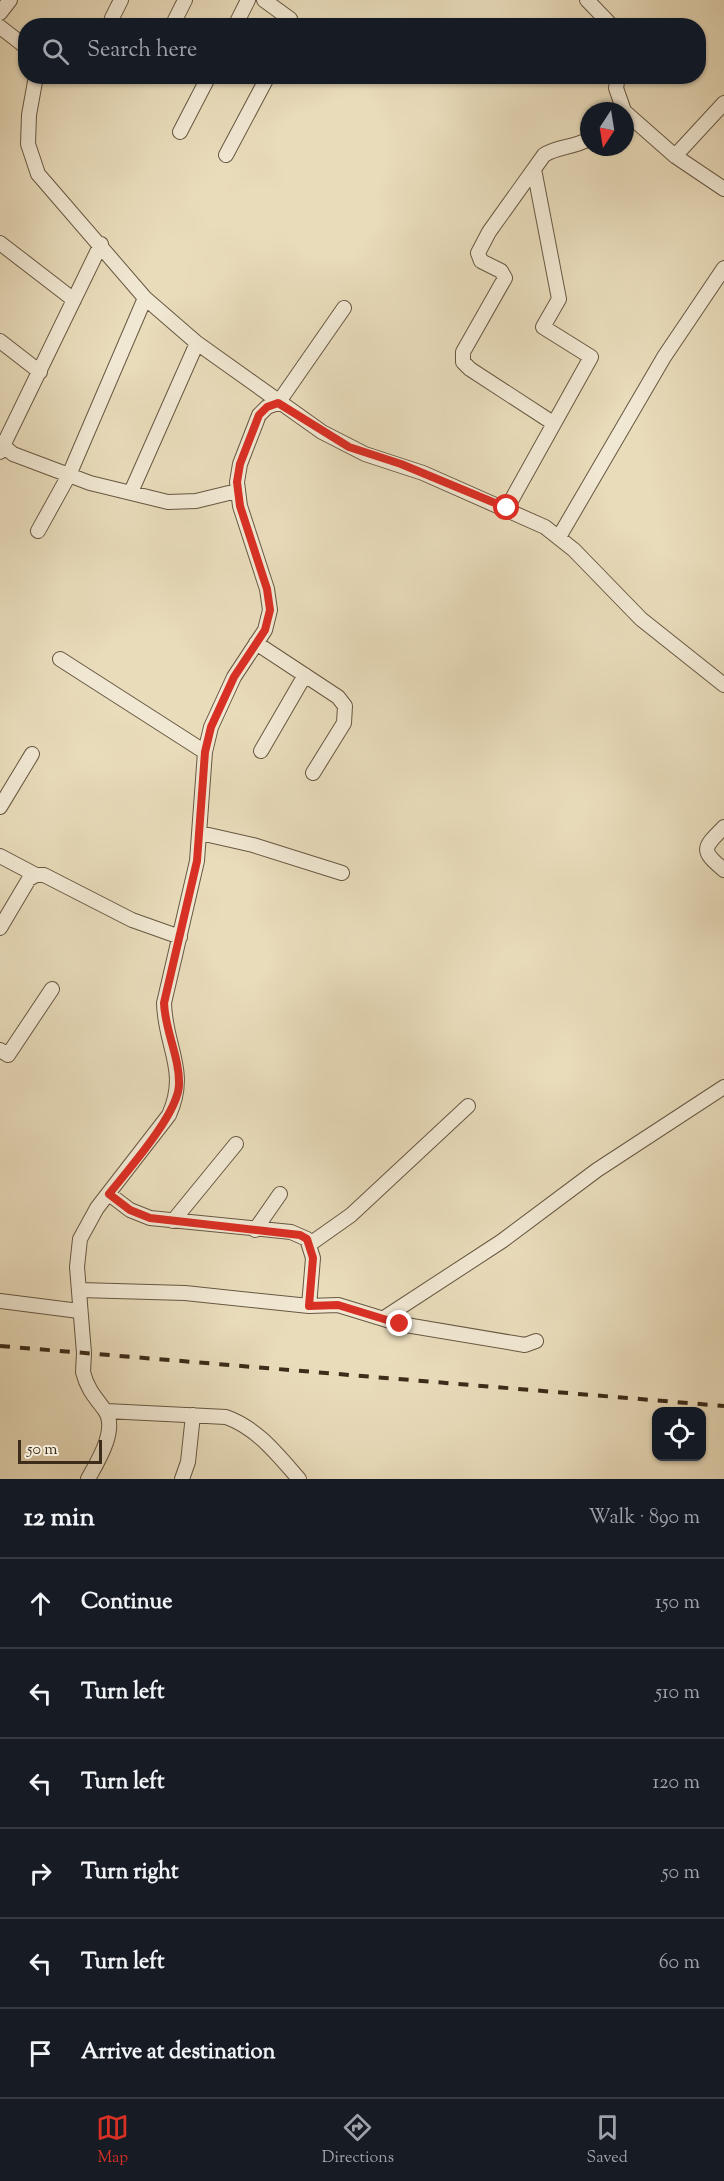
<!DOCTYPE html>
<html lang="en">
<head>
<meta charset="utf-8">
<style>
  :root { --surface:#171b24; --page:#20242c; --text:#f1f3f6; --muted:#9ea1a6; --line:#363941; --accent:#d93025 }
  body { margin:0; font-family:"Sorts Mill Goudy",serif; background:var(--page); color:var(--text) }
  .controls { position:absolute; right:18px; bottom:18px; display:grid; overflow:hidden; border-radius:12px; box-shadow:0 2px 4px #0004 }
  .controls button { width:54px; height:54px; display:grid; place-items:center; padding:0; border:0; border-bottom:2px solid var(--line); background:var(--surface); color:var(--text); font:30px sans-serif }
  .compass { position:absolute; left:580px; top:102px; width:54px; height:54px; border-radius:50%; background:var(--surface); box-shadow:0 2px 4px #0004; rotate:192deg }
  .scale { position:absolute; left:18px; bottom:15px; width:84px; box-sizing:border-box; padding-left:6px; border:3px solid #3c2c19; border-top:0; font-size:16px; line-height:21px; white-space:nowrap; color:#3c2c19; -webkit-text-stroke:4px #f1e8d3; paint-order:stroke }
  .stop { position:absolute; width:18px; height:18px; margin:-14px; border:4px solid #d93025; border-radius:50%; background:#fff }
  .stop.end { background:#d93025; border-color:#fff; box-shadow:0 2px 6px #0008 }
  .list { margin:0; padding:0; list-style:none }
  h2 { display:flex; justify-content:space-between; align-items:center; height:78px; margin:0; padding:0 24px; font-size:26px }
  h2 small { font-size:20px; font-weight:400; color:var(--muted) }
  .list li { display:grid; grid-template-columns:39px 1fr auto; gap:18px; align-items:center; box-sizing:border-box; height:90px; padding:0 24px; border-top:2px solid var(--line) }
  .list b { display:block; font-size:22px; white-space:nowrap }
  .list em { font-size:20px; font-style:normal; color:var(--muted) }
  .icon { flex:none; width:33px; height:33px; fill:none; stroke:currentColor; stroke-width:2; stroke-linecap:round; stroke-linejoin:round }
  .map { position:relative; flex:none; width:724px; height:1479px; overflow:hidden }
  .search { position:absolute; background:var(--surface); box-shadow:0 2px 4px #0004; left:18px; right:18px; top:18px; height:66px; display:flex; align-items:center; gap:15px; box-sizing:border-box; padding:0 21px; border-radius:24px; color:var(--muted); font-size:22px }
  .sheet { height:618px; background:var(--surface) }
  nav { display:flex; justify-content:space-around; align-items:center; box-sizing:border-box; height:84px; border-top:2px solid var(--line); background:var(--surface); font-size:16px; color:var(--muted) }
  nav a { display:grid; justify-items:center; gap:3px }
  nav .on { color:var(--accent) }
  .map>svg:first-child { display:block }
</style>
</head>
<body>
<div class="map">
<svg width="724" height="1479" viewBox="0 0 724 1479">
  <rect width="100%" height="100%" fill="#e9dcbb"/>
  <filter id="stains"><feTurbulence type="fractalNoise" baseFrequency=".00333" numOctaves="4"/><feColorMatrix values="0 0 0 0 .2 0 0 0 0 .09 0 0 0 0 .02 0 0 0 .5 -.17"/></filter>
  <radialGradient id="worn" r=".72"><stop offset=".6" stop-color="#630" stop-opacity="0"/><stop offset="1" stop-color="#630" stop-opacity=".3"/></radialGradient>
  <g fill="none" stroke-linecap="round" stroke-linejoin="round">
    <g stroke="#675842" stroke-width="16">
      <path id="minor" d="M 264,0 L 290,19 L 293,26
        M 587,0 L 612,26
        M 0,13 L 10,0
        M 112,18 L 121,0
        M 172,26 L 185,0
        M 235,26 L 248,0
        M 0,27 L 26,47
        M 36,76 L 29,115 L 28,144 L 38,174 L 145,298 L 197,343 L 322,432 L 365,454 L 423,473 L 545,527 L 574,550 L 641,619 L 724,685
        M 618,76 L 616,88 L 624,111
        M 625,112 L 675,156 L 724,189
        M 180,132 L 209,76
        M 226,155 L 268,76
        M 675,156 L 724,103
        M 0,243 L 74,300
        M 0,341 L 40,372
        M 553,423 L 470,369 L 463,362 L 463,352 L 505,278 L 501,271 L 481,261 L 478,253 L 489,232 L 544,155 C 558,146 573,148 589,139
        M 0,443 L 13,454 L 90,483 L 168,502 L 196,501 L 237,491
        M 0,452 L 101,244
        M 131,492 L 197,343
        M 507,508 L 591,357 L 543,327 L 559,299 L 534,169
        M 38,531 L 69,475 L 145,298
        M 559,537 L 664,357 L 724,268
        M 256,643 L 338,697 L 345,706 L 344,723 L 313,773
        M 60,659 L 205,752
        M 261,751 L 305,675
        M 0,807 L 32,754
        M 724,827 C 703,848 700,850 724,870
        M 200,833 L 253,845 L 342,873
        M 0,856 L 36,875
        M 0,928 L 29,879 L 36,875 L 44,875 L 132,920 L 180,937
        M 0,1050 L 8,1055 L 52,989
        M 109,1194 L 130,1210 L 150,1218 L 291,1232 L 307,1239 L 313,1258 L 309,1306
        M 173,1221 L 236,1144
        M 255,1230 L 280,1194
        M 310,1244 L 351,1215 L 468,1106
        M 80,1290 L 185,1293 L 309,1306 L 338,1305 L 400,1324 L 525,1345 L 536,1341
        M 0,1301 L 79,1311
        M 384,1318 L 502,1241 L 597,1170 L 724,1087
        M 106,1411 L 226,1417 C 257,1428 277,1454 299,1479
        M 88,1479 C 98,1461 119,1428 104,1409 C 94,1396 87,1388 83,1372 L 84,1353 L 77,1267 L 80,1239 L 97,1208 L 169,1115 C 189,1071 165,1047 164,1003 L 197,861 L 205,752 L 211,727 L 234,677 L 265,630 L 270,610 L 267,589 L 240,506 L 237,482 L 240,464 L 259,415 L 267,407 L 278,403 L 344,308
        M 182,1479 L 188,1462 L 193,1415"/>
    </g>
    <use href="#minor" stroke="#f1e8d3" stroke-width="14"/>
    <path stroke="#3c2c19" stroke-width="4" stroke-dasharray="10 10" stroke-linecap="butt" d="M 0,1346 L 724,1406"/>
  </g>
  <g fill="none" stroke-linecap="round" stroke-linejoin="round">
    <path stroke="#d93025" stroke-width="8" d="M 400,1324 L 338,1305 L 309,1306 L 313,1258 L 307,1239 L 300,1235 L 150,1218 L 130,1210 L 109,1194 C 128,1170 178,1114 179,1085 C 180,1058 165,1031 164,1003 L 197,861 L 205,752 L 211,727 L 234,677 L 265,630 L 270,610 L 267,589 L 240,506 L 237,482 L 240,464 L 259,415 L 267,407 L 278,403 L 349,447 L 401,464 L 507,508"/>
  </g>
  <rect width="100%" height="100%" filter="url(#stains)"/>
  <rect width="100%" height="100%" fill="url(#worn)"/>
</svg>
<div class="controls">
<button><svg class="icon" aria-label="locate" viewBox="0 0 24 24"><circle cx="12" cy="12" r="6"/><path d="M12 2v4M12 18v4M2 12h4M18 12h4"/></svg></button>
</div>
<svg class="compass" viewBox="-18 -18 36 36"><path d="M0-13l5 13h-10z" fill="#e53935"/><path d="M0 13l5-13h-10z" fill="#9ea1a6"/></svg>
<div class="scale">50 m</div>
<div class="stop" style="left:507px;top:508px"></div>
<div class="stop end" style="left:400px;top:1324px"></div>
<div class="search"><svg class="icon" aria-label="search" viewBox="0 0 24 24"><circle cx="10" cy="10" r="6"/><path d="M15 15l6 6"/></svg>Search here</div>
</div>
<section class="sheet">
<h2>12 min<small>Walk · 890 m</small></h2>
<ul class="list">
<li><svg class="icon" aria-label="ahead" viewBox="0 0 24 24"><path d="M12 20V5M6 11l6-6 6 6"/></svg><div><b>Continue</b></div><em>150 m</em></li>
<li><svg class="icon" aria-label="left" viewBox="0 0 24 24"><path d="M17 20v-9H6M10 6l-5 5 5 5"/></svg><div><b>Turn left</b></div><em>510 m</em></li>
<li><svg class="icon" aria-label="left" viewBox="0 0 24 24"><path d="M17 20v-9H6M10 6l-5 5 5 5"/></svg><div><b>Turn left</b></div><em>120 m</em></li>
<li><svg class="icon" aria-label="right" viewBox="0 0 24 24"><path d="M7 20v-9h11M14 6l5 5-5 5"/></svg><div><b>Turn right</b></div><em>50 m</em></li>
<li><svg class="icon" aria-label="left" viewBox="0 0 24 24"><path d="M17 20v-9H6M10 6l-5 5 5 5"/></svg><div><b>Turn left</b></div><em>60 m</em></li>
<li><svg class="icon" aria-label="arrive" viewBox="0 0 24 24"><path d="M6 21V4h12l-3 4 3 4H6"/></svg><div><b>Arrive at destination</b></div></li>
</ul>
</section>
<nav>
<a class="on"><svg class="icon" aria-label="map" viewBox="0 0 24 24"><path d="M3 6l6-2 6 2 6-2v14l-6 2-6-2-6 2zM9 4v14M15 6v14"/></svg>Map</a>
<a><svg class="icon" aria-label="directions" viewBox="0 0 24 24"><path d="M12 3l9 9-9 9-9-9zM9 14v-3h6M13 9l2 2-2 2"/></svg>Directions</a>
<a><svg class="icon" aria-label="saved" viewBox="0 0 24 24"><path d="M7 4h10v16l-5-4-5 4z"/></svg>Saved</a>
</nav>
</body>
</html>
